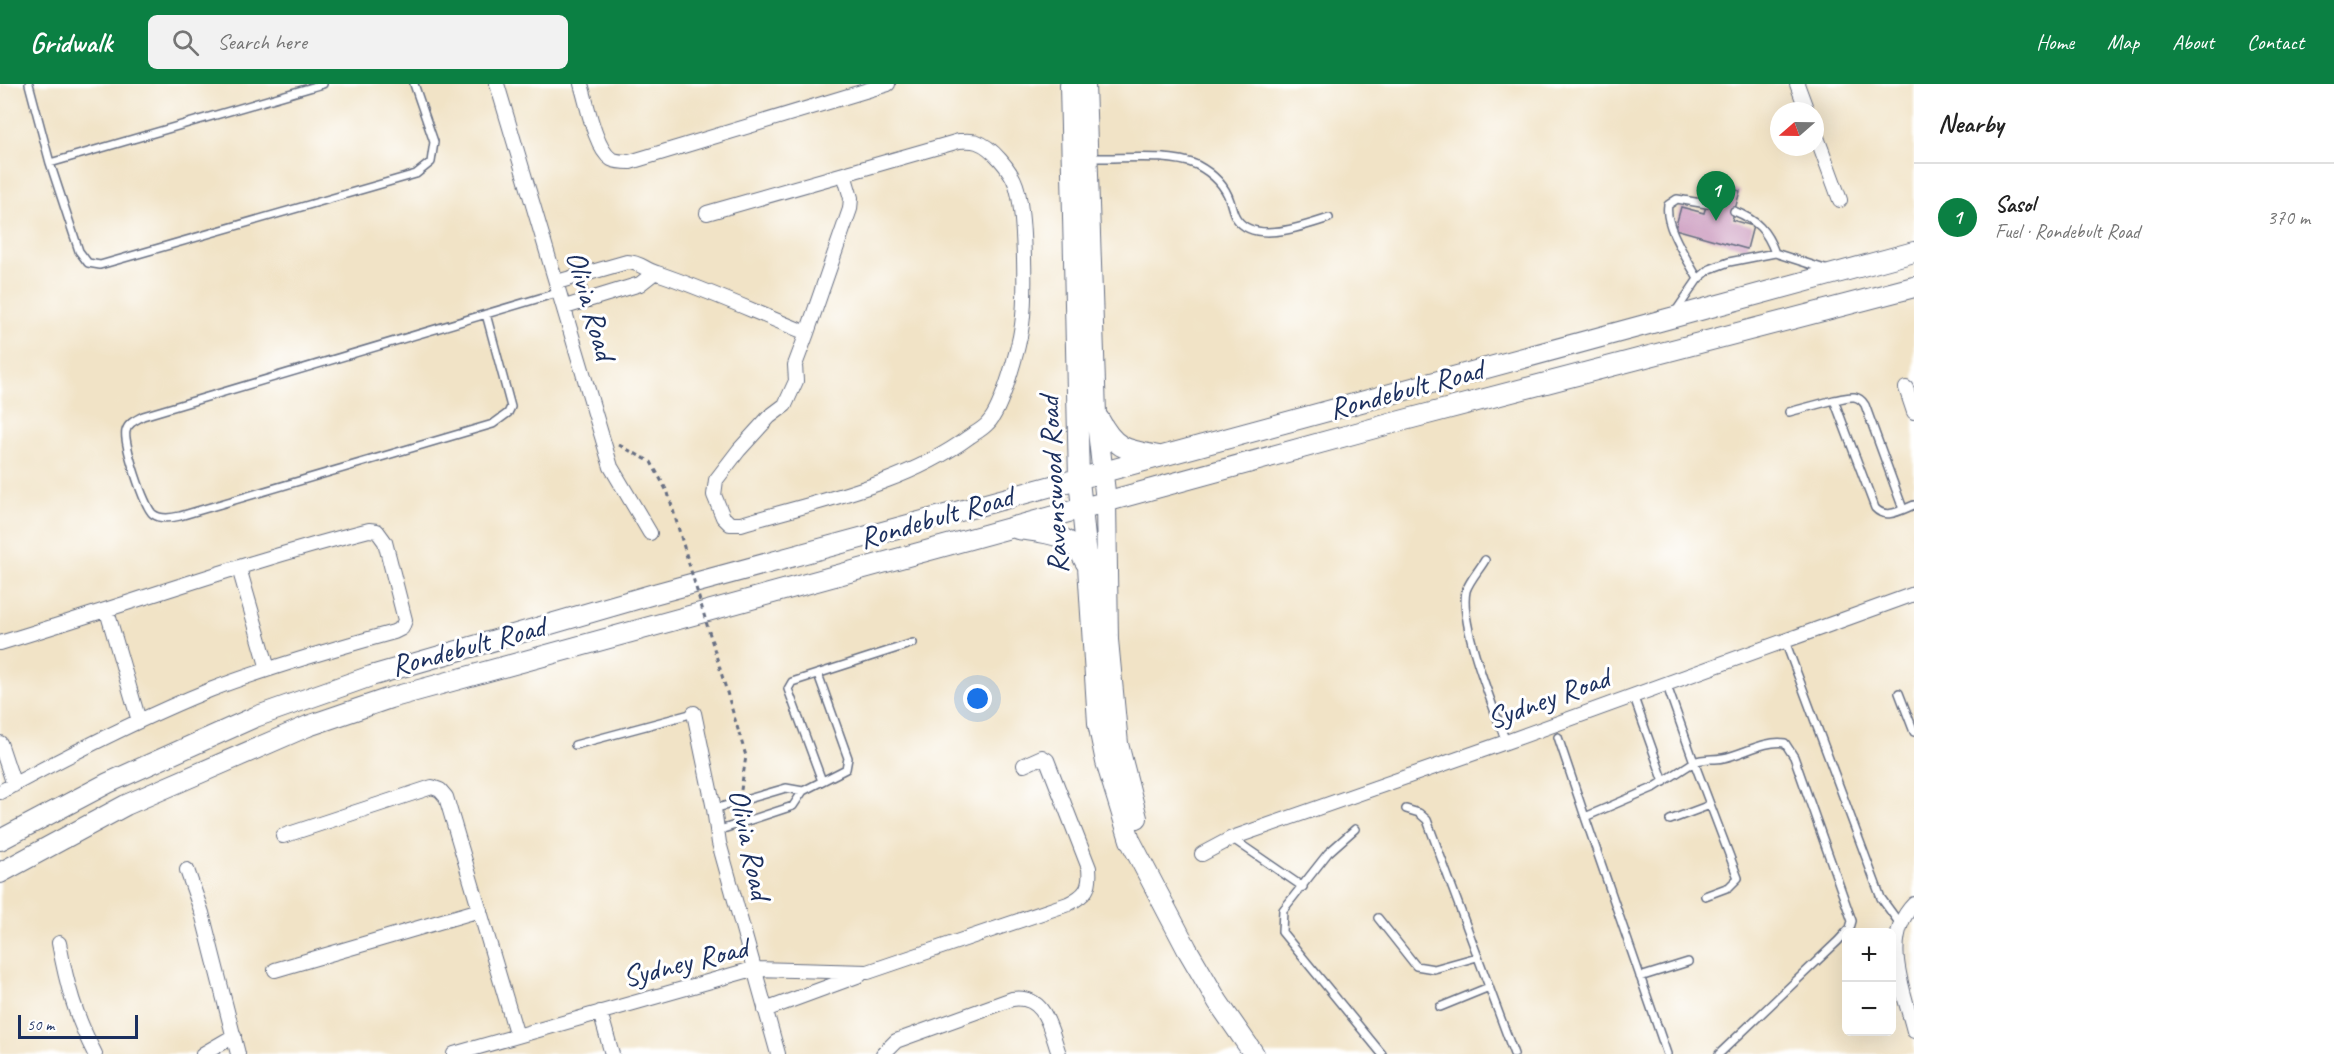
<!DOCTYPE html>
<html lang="en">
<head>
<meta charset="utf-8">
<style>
  :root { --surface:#fff; --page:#f2f2f2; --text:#222; --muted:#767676; --line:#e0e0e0; --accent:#0b8043 }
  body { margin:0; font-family:Caveat,sans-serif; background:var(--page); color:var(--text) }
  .controls { position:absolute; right:18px; bottom:18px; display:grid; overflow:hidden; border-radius:9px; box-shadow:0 6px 24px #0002 }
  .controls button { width:54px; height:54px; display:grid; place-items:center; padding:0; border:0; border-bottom:2px solid var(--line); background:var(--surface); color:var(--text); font:30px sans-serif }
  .compass { position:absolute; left:1770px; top:18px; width:54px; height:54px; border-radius:50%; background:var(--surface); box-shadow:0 6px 24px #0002; rotate:250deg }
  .scale { position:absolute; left:18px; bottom:15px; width:120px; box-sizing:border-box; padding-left:6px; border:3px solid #1b2f5e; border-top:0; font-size:16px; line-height:21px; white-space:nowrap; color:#1b2f5e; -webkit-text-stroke:4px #fff; paint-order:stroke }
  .you { position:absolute; left:978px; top:615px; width:21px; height:21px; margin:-15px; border:4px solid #fff; border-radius:50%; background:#1a73e8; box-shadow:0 0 0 9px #1a73e833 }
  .badge { display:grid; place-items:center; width:39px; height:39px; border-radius:50%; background:var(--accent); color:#fff; font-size:20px; font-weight:700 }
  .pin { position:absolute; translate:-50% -50px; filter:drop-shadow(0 2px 3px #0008) }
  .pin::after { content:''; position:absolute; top:32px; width:21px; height:18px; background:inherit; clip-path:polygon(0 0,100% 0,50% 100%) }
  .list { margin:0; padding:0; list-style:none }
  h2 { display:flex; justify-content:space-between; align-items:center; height:78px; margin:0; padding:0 24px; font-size:26px }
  h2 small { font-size:20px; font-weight:400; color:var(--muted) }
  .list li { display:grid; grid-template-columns:39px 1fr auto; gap:18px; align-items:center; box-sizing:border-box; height:108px; padding:0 24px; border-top:2px solid var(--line) }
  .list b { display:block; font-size:22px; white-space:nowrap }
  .list p { margin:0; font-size:20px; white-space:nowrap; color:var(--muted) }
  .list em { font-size:20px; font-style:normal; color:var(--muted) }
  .icon { flex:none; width:33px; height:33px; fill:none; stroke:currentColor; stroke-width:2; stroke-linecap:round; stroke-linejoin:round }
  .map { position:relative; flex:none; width:1914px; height:970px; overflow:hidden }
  header { display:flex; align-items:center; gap:36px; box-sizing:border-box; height:84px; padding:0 30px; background:var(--accent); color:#fff }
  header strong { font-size:28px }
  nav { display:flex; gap:33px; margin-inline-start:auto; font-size:21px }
  .search { width:420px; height:54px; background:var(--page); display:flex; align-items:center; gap:15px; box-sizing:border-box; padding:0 21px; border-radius:9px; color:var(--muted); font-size:22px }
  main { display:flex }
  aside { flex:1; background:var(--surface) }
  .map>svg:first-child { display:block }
</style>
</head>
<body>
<header>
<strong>Gridwalk</strong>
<div class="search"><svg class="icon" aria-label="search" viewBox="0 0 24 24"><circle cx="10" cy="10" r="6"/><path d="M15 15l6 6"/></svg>Search here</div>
<nav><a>Home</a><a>Map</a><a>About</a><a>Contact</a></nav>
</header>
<main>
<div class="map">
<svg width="1914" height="970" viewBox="0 0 1914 970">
  <rect width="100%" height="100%" fill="#fff"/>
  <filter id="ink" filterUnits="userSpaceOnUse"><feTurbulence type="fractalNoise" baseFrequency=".0167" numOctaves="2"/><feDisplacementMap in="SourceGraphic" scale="12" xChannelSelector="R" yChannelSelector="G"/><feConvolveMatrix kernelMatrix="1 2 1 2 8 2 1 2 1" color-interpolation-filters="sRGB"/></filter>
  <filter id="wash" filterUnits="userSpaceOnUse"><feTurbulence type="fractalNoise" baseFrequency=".008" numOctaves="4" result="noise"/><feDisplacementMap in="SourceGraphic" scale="24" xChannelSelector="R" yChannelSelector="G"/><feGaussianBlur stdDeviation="1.35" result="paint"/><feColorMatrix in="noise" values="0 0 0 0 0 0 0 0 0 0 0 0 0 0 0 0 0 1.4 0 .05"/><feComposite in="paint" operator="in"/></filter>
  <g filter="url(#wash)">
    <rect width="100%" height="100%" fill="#f1e3c6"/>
    <g id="blocks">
      <path fill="#cb9abe" d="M 1713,99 L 1740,107 L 1732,136 L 1753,142 L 1747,165 L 1675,145 L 1681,123 L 1704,129 Z"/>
    </g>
  </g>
  <g filter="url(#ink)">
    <use href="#blocks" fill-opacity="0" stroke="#666e82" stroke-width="1.5"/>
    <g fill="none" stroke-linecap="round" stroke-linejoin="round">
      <g stroke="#666e82" stroke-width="10">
        <path id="lane" d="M 29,0 L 50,79 L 79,167 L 88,179 L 100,181 L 416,90 L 431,78 L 434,58 L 414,0
          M 1091,74 C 1121,75 1169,69 1197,81 C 1212,89 1225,101 1230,117 C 1232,123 1233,130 1237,135 C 1255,161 1306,141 1329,134
          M 50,79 L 323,0
          M 1734,127 C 1757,136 1767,147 1775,169
          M 579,191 L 586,217
          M 1698,195 C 1688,176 1664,142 1668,121 L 1677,115 L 1707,120
          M 1676,227 L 1698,195 L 1710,185 L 1729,178 L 1775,169 L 1828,186
          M 486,230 L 511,323 L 508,329 L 493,340 L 180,432 C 172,434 161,436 153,430 C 144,423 123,358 126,347 C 128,339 136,336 143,332 L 560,208
          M 1834,316 C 1847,314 1857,308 1865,321 L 1903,425
          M 1789,328 L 1834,316 L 1875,424 C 1886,436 1901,426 1914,421
          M 1485,476 C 1480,485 1469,497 1466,507 C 1459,541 1494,624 1506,658
          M 1785,557 L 1881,814 L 1900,840
          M 1899,609 L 1914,648
          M 1633,611 L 1664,698
          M 1558,653 L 1585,733 L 1655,703 L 1694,678 L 1666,599
          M 575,661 L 694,629
          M 822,697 L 788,605 L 792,598 L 913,559
          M 803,707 L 846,685 L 848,674 L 818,590
          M 714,725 L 786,704 L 803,707 L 793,722 L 717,747
          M 1406,725 L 1419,729 L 1427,736 L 1514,970
          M 1585,733 L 1667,970
          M 1670,736 L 1710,721
          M 1355,745 L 1328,769 L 1283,826 L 1282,848 L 1382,970
          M 1233,755 L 1303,803
          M 1705,812 L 1729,803 L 1738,794 L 1694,678 C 1704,674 1713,676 1723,674 C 1744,670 1764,656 1785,659 L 1794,673 L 1852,837 L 1850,844 L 1838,857 L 1719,970
          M 1378,834 L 1416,882 L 1434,885 L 1477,873
          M 1640,893 L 1688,878
          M 1440,923 L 1489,903"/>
      </g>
      <g stroke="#666e82" stroke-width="16">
        <path id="street" d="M 497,0 L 611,383 L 650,449
          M 581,0 C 587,19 595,64 611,75 C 617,78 623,78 630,78 L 888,0
          M 1797,0 L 1807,27
          M 1815,48 L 1840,116
          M 707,129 L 844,90
          M 557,198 L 627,178 C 640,178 645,186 657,189 C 708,206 757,229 807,249 L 795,281 L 796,297 L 785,321 L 769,333 L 739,366 L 716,396 L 714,411 L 723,433 L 730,440 L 741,440 C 818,417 904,401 969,353 C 975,349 983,345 988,339 C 1002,325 1019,263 1022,241 C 1026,213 1025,127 1016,101 C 1011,86 992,63 977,58 C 971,56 965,57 959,57 L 844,90 L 851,114 L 850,125 L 807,249
          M 565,223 L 640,200 L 654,189
          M 1906,304 L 1914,328
          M 239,484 L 268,585
          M 107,527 L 139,637
          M 0,559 C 123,522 244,478 369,446 L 377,447 L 385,458 L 405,536 L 402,544 L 394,548 C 332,565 270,583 210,606 C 138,635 68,671 0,708
          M 694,629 L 714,725 L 719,759 L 778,970
          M 0,659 L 14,701
          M 283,752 L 432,703 L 440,706 L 446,713 L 517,952
          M 1202,770 L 1232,754 L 1506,658 L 1914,510
          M 187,786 L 202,829 L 238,970
          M 1914,820 C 1880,854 1904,907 1914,947
          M 59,859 C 67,902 75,931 95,970
          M 275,886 L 480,826
          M 765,926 L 860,891
          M 600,928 L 612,970
          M 203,970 L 234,952
          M 454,970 L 753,885 L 868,888 L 1068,820 C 1086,811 1091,804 1089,784 L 1047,676 L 1042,673 L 1024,681
          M 883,970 L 896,957 L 1012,915 C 1046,910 1050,945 1059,970"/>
      </g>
      <g stroke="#666e82" stroke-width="22">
        <path id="secondary" d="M 1070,0 L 1079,396 L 1088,482 L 1098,639 L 1106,678 L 1130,756 L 1187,865 L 1218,918 L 1254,970
          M 1085,0 L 1096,330 L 1106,417 L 1108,556 L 1118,660 L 1137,734
          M 1099,335 C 1115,366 1127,366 1159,372
          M 1018,445 C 1047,449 1072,449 1086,479
          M 0,756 L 108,699 L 255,633 L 371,592 L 654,510 L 1914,168
          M 0,789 L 126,721 L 308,642 L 390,614 L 1393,339 L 1914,203"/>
      </g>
      <path stroke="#666e82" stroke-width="3" stroke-dasharray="4.5 4.5" stroke-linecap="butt" d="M 619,361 L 651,378 L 668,409
        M 739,649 L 746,672 L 741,706"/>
      <use href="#lane" stroke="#fff" stroke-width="7"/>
      <use href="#street" stroke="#fff" stroke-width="14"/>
      <use href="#secondary" stroke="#fff" stroke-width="20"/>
      <path stroke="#666e82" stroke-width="3" stroke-dasharray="4.5 4.5" stroke-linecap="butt" d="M 668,409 L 739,649"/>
    </g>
  </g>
  <g text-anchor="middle" stroke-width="6" stroke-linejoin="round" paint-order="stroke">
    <g font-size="30" fill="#1b2f5e" stroke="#fff">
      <text transform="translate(591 221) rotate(74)" y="10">Olivia Road</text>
      <text transform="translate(1406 305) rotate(-15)" y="10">Rondebult Road</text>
      <text transform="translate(1053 401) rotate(-93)" y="10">Ravenswood Road</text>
      <text transform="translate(936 433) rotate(-16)" y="10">Rondebult Road</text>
      <text transform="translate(468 562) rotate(-15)" y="10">Rondebult Road</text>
      <text transform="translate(1548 614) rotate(-20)" y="10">Sydney Road</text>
      <text transform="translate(750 760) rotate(78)" y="10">Olivia Road</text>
      <text transform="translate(685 878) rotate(-14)" y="10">Sydney Road</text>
    </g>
  </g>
</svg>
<div class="controls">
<button>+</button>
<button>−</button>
</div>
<svg class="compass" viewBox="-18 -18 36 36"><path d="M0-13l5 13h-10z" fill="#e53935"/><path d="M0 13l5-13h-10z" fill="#767676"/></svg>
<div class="scale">50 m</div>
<div class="you"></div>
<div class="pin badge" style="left:1716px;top:137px">1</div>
</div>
<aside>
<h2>Nearby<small></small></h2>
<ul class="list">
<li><span class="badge">1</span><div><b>Sasol</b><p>Fuel · Rondebult Road</p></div><em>370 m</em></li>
</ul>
</aside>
</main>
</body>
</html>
